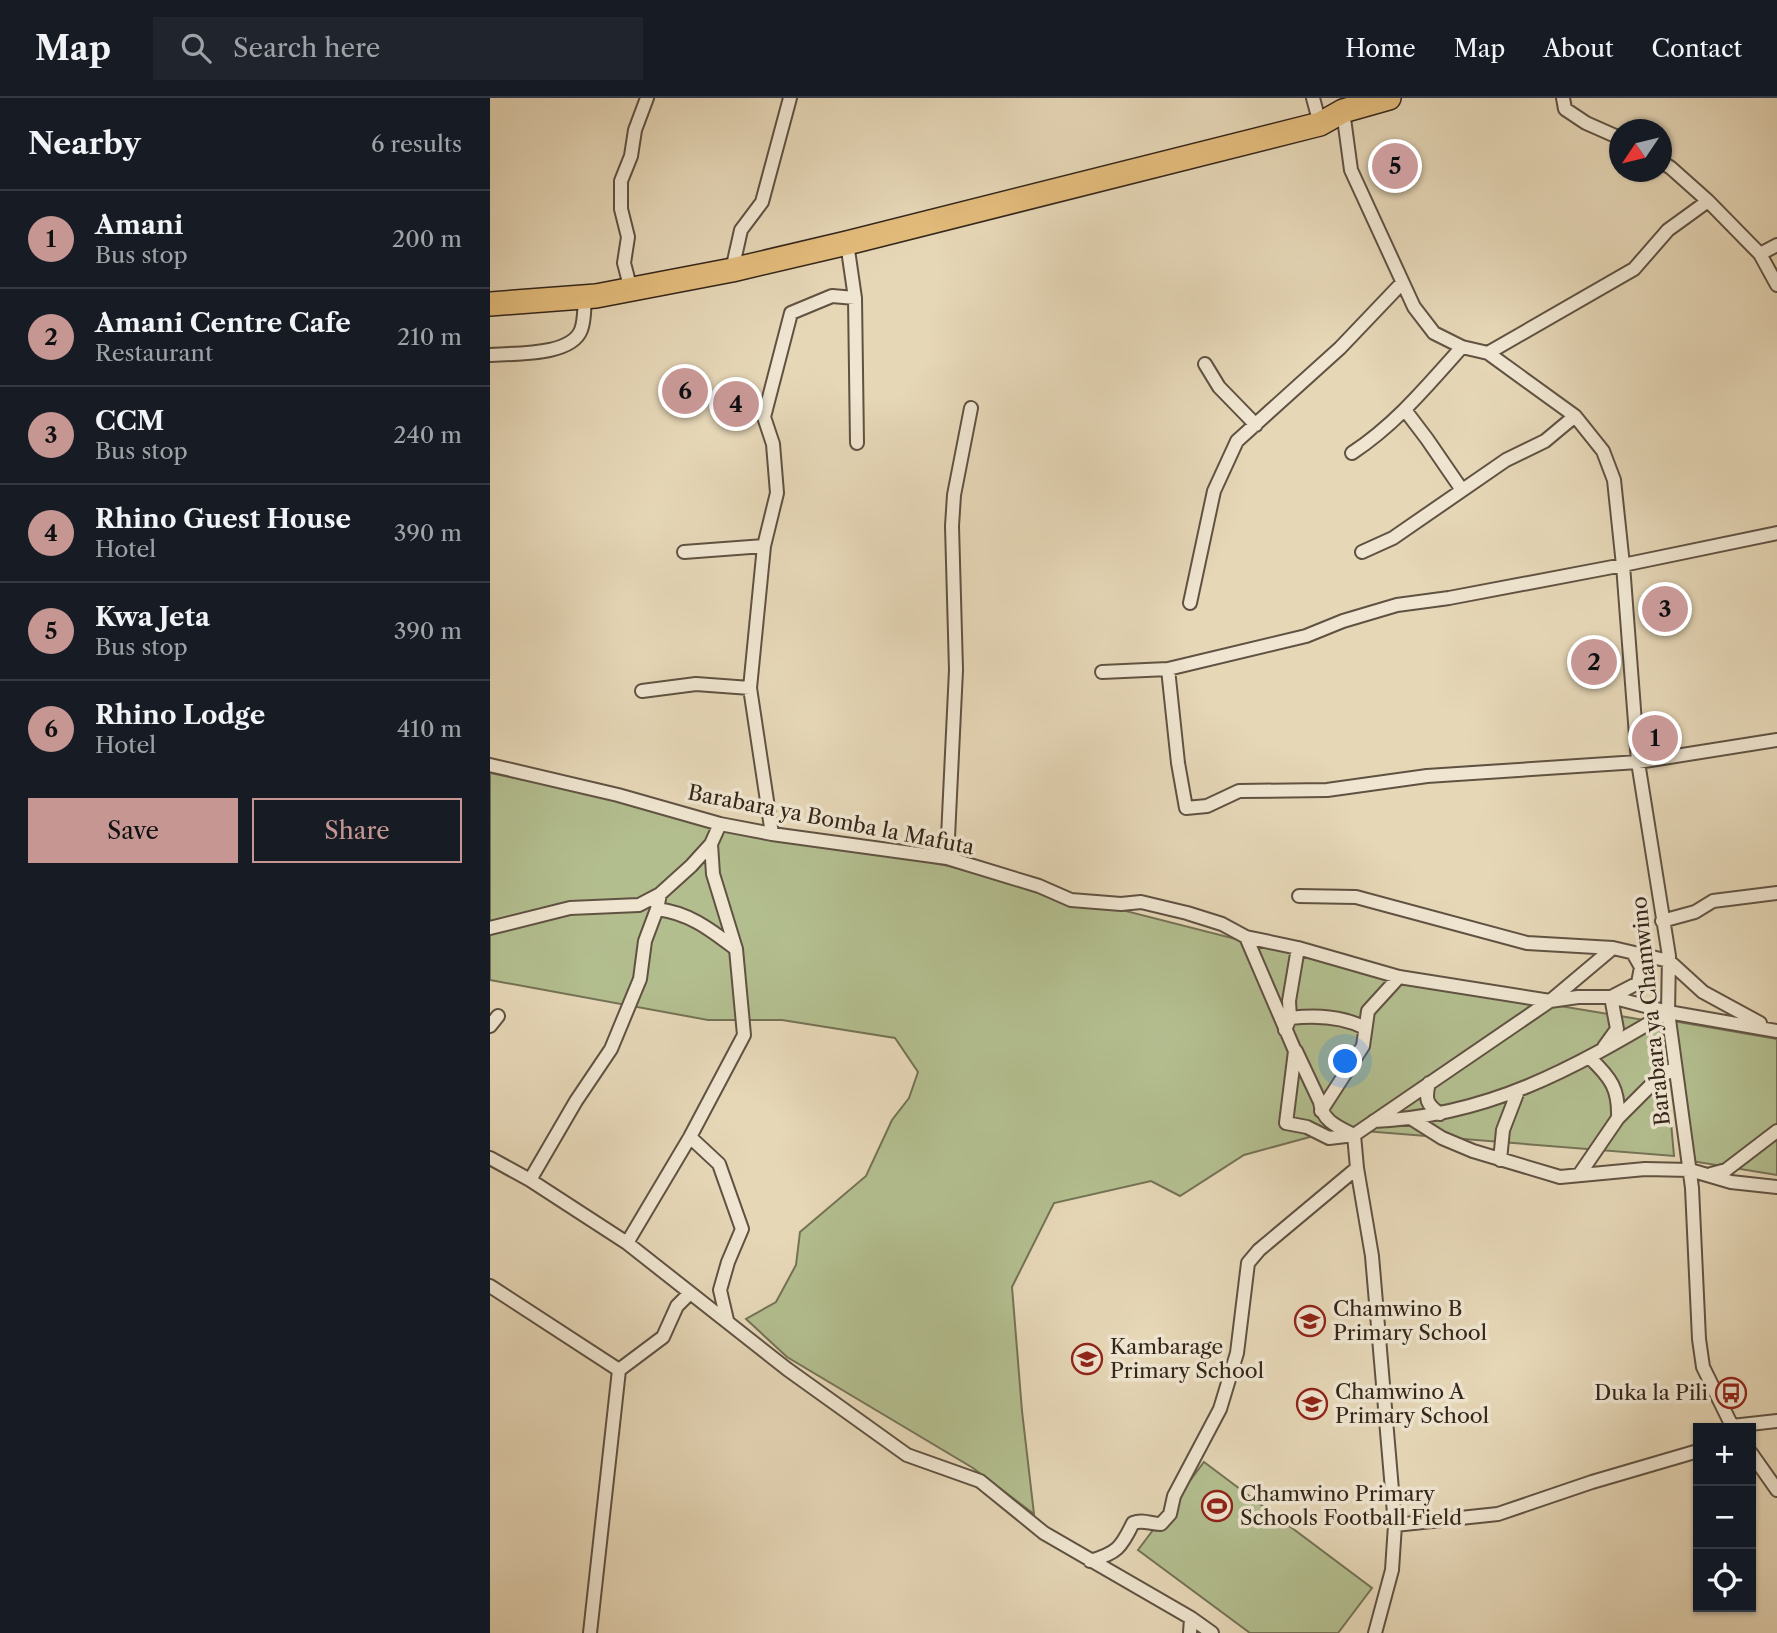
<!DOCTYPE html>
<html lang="en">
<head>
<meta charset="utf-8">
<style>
  :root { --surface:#171b24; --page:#20242c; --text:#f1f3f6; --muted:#9ea1a6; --line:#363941; --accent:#c59692 }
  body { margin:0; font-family:"Libre Caslon Text",serif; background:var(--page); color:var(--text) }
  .controls { position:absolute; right:21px; bottom:21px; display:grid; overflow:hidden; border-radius:0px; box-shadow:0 2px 5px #0004 }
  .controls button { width:63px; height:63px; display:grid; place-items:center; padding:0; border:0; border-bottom:2px solid var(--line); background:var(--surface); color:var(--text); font:35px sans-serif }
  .compass { position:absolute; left:1119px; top:21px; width:63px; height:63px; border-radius:50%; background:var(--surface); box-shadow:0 2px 5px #0004; rotate:235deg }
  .you { position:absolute; left:856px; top:964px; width:24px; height:24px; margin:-18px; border:5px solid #fff; border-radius:50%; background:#1a73e8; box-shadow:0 0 0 10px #1a73e833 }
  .badge { display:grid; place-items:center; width:46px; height:46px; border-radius:50%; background:var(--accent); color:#111; font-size:23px; font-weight:700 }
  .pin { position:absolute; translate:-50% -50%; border:4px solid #fff; box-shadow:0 2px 7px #0006 }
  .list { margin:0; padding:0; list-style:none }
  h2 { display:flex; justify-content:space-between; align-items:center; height:91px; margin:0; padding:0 28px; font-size:30px }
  h2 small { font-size:23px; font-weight:400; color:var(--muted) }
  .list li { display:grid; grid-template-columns:46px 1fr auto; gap:21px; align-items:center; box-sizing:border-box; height:98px; padding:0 28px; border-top:2px solid var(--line) }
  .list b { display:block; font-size:26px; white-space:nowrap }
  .list p { margin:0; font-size:23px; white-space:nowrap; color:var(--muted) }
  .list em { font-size:23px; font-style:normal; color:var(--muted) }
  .actions { display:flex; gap:14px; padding:21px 28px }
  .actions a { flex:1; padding:16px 0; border:2px solid var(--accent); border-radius:0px; text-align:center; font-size:24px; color:var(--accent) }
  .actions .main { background:var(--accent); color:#111 }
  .icon { flex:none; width:38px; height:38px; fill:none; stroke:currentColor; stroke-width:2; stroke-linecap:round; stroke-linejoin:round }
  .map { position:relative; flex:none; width:1287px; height:1535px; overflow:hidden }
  header { display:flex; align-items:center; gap:42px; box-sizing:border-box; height:98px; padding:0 35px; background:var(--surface); border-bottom:2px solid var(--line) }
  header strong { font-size:33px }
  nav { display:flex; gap:38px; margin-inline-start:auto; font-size:24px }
  .search { width:490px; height:63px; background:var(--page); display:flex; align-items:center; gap:18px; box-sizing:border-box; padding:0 24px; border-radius:0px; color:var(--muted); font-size:26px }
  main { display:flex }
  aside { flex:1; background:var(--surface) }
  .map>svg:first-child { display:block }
</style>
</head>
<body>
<header>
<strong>Map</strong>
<div class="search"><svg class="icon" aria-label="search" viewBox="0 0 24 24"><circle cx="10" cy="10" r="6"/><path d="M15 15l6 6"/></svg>Search here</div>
<nav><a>Home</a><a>Map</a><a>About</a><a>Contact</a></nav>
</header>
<main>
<aside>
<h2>Nearby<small>6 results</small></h2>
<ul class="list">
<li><span class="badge">1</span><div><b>Amani</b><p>Bus stop</p></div><em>200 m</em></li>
<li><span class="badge">2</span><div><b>Amani Centre Cafe</b><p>Restaurant</p></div><em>210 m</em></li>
<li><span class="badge">3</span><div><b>CCM</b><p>Bus stop</p></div><em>240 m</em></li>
<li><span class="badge">4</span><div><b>Rhino Guest House</b><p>Hotel</p></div><em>390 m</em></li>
<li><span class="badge">5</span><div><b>Kwa Jeta</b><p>Bus stop</p></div><em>390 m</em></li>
<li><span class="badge">6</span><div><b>Rhino Lodge</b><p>Hotel</p></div><em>410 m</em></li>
</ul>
<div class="actions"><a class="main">Save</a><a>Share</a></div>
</aside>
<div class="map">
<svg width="1287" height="1535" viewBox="0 0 1287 1535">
  <rect width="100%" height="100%" fill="#e6d7b7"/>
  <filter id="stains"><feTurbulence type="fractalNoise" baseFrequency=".00286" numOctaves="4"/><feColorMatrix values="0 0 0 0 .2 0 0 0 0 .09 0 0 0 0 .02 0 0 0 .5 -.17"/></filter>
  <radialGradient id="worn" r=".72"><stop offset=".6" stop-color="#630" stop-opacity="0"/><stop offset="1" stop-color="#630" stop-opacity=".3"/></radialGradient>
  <path fill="#b3be8f" stroke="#747255" stroke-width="2" d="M 0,675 L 459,768 L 844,866 L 939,886 L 1172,925 L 1184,1058 L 849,1031 L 754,1057 L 690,1098 L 661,1083 L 564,1105 L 522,1189 L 532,1313 L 544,1416 L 483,1370 L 297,1259 L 256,1221 L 286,1204 L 306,1167 L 310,1134 L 376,1078 L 402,1022 L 419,1000 L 428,974 L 405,940 L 292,922 L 218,922 L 0,882 Z
    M 1183,923 L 1287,941 L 1287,1077 L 1195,1062 Z
    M 714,1364 L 882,1490 L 848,1535 L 760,1535 L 648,1452 Z"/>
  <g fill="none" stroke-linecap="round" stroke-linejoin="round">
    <g stroke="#605242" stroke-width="16">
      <path id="street" d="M 823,0 L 830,26
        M 1073,0 L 1075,11 L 1096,25 L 1130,40
        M 853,13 L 861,72 L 924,209 L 944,235 L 972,249 L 998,255 L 1085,318 L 1113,353 L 1124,382 L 1133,467 L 1148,664 L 1179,858 L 1178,914 L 1202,1090 L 1209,1241 L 1213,1269 L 1243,1330
        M 1172,64 L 1181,70 L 1218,103 L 1270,156 L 1287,187
        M 357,145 L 365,200 L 367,345
        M 1270,156 L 1287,147
        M 242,172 L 251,132 L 272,104 L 300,0
        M 141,192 L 134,165 L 138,139 L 131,111 L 131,83 L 141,58 L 145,32 L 157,0
        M 998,255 L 1144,171 L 1178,132 L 1218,103
        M 0,257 C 25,255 81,258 91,232 C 95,222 94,209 95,199
        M 715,266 L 729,289 L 766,327
        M 915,312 L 937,341 L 972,392
        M 862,355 C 906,326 937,288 972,249
        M 194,454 L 274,448
        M 872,454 L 903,440 L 1016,362 L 1055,343 L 1085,318
        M 700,505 L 724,393 L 747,343 L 850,250 L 912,185
        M 678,571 L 688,665 L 696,710 L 717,708 L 749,693 L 837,692 L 937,678 L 1148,664 L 1287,642
        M 612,574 L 678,571 L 816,538 L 853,523 L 907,507 L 959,500 L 1133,467 L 1287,435
        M 152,593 L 206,586 L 260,590
        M 0,667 L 128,697 L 230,726 L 282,736 L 457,760 L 549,788 L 581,802 L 631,806 L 651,804 L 697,815 L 732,826 L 756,839 L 808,850 L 909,879 L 1060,903 L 1088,899 L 1121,899 L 1178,914 L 1287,933
        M 282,736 L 260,590 L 274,448 L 287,395 L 283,346 L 274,319 L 301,215 L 342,198 L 365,200
        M 457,760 L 466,572 L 462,428 L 464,397 L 481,310
        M 809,798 L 866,799 L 1037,845 L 1123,850 L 1179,863 L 1213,894 L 1270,925
        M 167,811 C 200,815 221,832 246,851
        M 1172,823 L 1205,814 L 1223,803 L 1287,795
        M 0,830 L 80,810 L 149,807 L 170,796 L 201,768 L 221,746 L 230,726
        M 756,839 L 805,953 L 796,1025 L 817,1029 L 839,1040 L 864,1037 L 1060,903 L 1123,850
        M 800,920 C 827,917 852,918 875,930
        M 0,928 L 8,918
        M 795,932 L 800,920 L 799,903 L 808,850
        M 1114,949 L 1127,931 L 1121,899 L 1148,885 L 1151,869 L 1143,855
        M 806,953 L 830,1004 C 832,1023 848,1029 864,1037
        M 1100,960 C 1121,980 1129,991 1128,1020
        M 939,985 C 935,1001 936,1006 950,1016
        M 831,1013 L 873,948 L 878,913 L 909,879
        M 922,1021 L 952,1040 L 983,1053 L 1070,1079 L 1155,1071 L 1200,1072 L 1241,1084 L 1287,1089
        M 884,1023 C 999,1018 1082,971 1178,914
        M 864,1037 L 867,1070 L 882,1158 L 905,1427 L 902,1472 L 885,1535
        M 200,1039 L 229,1066 L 252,1131 L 238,1164 L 230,1192 L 237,1222
        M 0,1060 L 40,1082 L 137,1145 L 297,1271 L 417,1357 L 490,1383 L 554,1435 L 701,1520 L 722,1535
        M 1010,1062 L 1013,1032 L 1028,993
        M 1221,1076 L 1236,1072 L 1287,1033
        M 1089,1077 L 1128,1020 L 1162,986 L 1185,969
        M 40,1082 L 86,1003 L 121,951 L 150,881 L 155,843 L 167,811 L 170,796
        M 137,1145 L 200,1039 L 254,937 L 246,851 L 223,776 L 221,746
        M 0,1188 L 129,1272 L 100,1535
        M 129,1272 L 173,1239 L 187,1208 L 200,1195
        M 1240,1330 L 1242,1328 L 1287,1323
        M 1261,1355 L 1287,1392
        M 905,1427 L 1008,1416 L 1102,1384 L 1208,1353
        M 600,1463 C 627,1455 631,1450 643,1425 C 653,1421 660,1426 671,1426 L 680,1416 L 684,1398 L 730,1311 L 747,1255 L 758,1165 L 769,1152 L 867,1070
        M 700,1535 L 701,1520"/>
    </g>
    <g stroke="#34261b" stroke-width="26">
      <path id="highway" d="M 0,206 L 106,198 L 242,172 L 357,145 L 830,26 L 853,13 L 899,0"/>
    </g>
    <use href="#street" stroke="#efe5d0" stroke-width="12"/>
    <use href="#highway" stroke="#e3bc7c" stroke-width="23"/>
  </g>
  <defs>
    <g id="school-ring" transform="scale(1.575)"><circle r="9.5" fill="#efe5d0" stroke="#8f2418" stroke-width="1.5"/><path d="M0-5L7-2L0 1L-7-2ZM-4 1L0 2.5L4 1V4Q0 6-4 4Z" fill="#8f2418"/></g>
    <g id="bus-ring" transform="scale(1.575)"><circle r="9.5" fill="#efe5d0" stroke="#8f2418" stroke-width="1.5"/><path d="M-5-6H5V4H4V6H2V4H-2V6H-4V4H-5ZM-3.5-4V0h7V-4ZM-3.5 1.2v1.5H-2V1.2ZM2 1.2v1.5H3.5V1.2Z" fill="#8f2418"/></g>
    <g id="stadium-ring" transform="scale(1.575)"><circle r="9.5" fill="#efe5d0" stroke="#8f2418" stroke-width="1.5"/><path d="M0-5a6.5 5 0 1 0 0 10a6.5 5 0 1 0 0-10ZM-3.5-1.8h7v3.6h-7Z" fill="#8f2418"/></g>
  </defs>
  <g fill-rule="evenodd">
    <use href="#school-ring" x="820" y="1223"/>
    <use href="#school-ring" x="597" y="1261"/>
    <use href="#bus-ring" x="1241" y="1295"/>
    <use href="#school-ring" x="822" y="1306"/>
    <use href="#stadium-ring" x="727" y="1408"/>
  </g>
  <g text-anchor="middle" stroke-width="7" stroke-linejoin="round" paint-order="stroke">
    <g font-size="21" fill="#34261b" stroke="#efe5d0">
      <text transform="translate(341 722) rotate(11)" y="7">Barabara ya Bomba la Mafuta</text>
      <text transform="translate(1161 913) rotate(-96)" y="7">Barabara ya Chamwino</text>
    </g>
    <g font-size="21" fill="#34261b" stroke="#efe5d0" text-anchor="start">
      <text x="843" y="1218">Chamwino B<tspan x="843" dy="24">Primary School</tspan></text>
      <text x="620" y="1256">Kambarage<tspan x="620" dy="24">Primary School</tspan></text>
      <text x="845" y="1301">Chamwino A<tspan x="845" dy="24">Primary School</tspan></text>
      <text x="1218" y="1302" text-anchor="end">Duka la Pili</text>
      <text x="750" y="1403">Chamwino Primary<tspan x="750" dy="24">Schools Football Field</tspan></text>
    </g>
  </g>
  <rect width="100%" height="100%" filter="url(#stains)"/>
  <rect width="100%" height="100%" fill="url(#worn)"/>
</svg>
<div class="controls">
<button>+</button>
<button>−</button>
<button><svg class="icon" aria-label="locate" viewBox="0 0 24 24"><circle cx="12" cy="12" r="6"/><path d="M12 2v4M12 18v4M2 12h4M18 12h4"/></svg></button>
</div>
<svg class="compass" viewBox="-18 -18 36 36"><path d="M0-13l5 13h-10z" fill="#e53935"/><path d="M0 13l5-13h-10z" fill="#9ea1a6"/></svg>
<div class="you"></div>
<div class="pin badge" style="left:1165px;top:640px">1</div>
<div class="pin badge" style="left:1104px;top:564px">2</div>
<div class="pin badge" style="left:1175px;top:511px">3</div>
<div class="pin badge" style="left:246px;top:306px">4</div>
<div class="pin badge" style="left:905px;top:68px">5</div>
<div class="pin badge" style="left:195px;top:293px">6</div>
</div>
</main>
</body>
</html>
